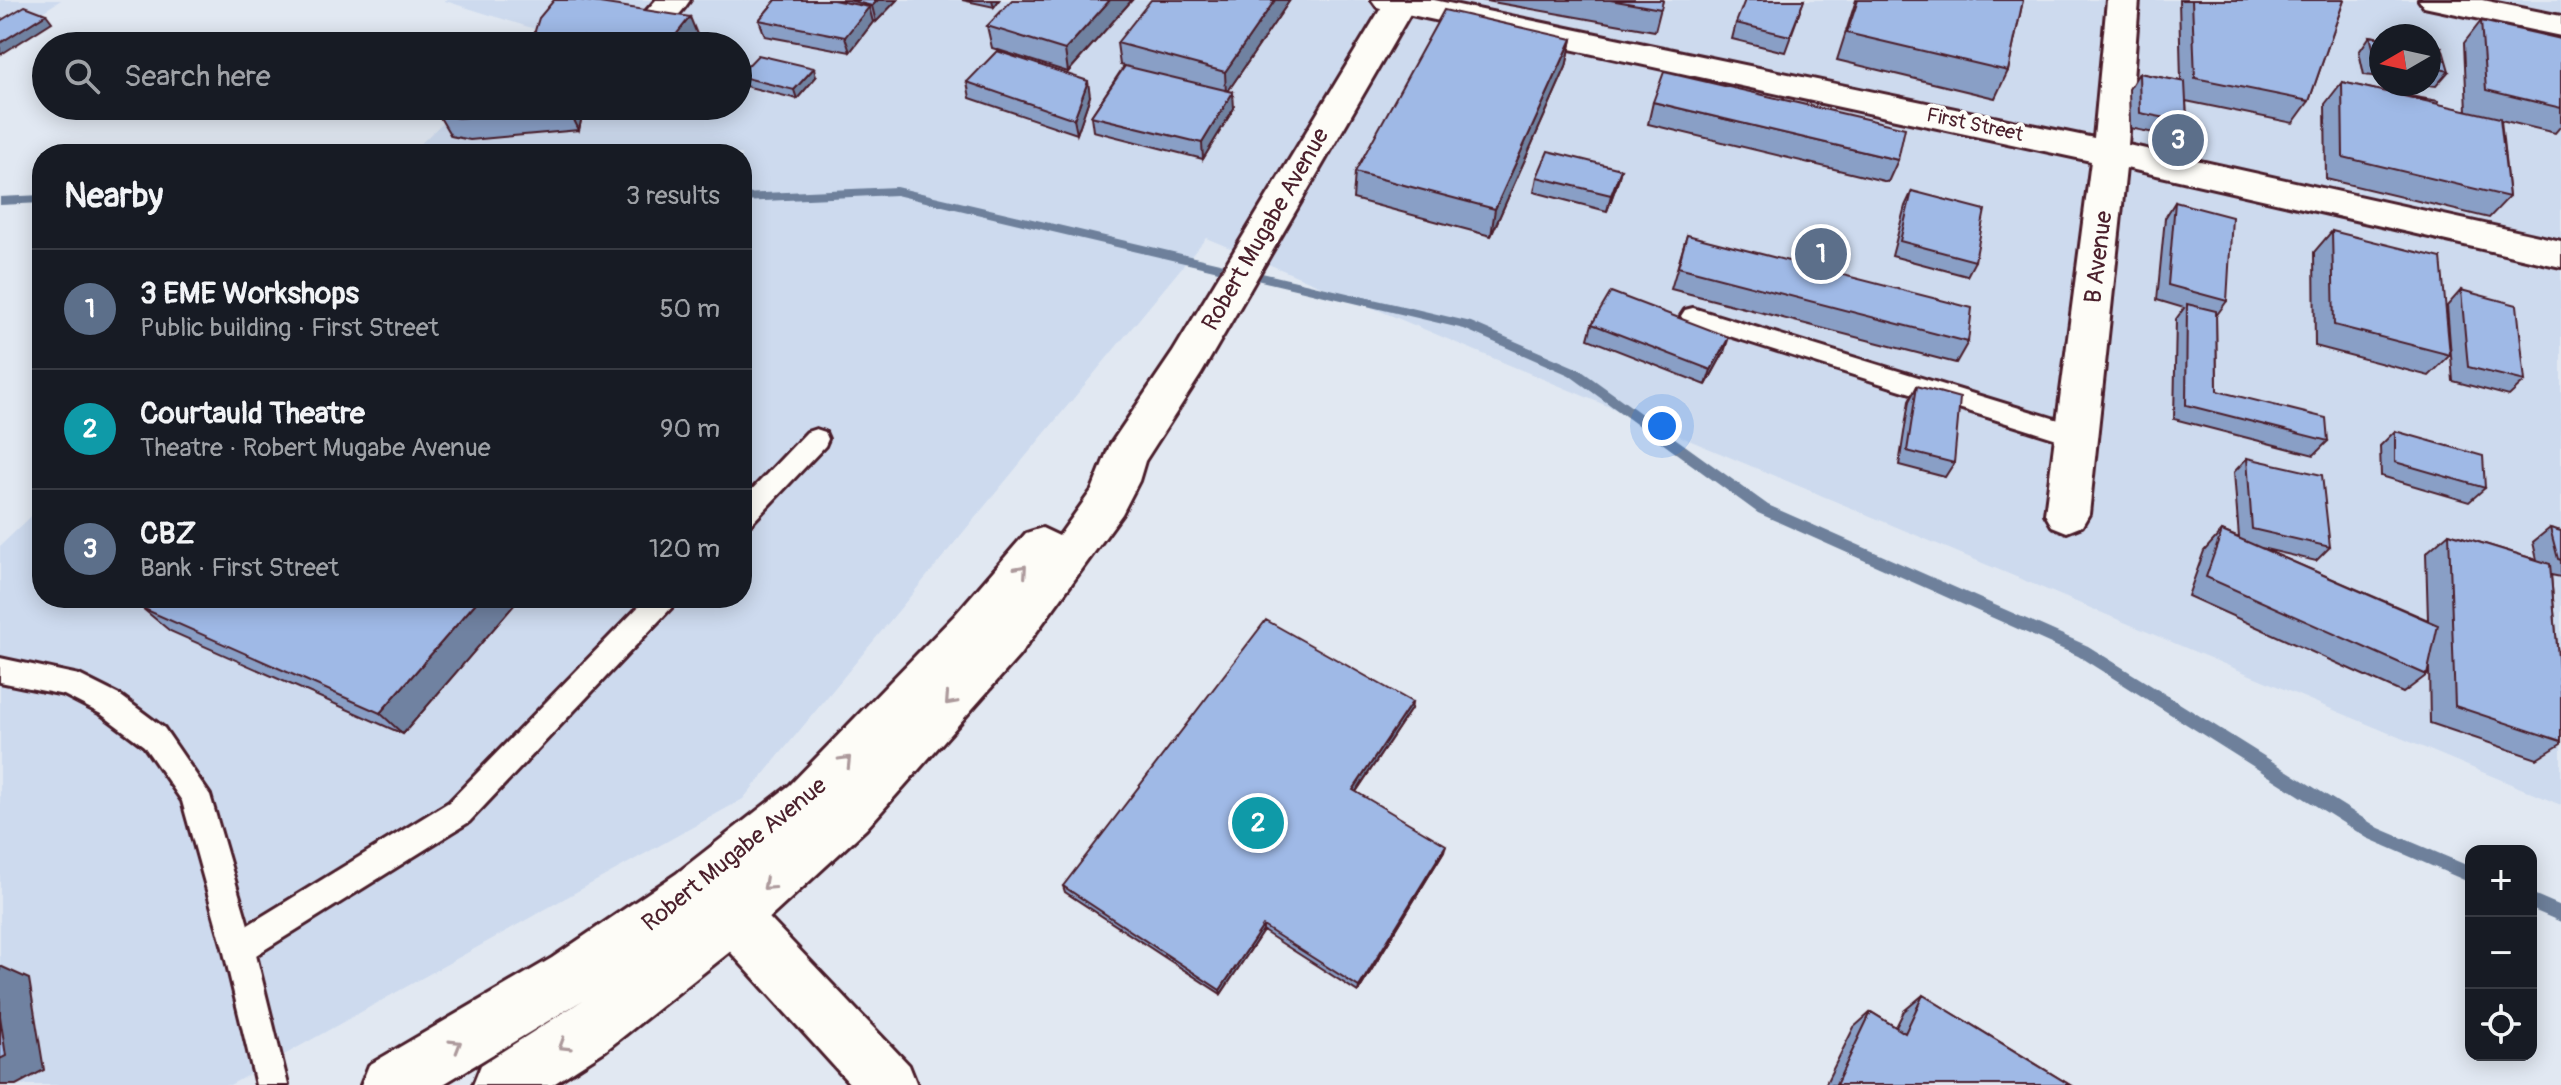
<!DOCTYPE html>
<html lang="en">
<head>
<meta charset="utf-8">
<style>
  :root { --surface:#171b24; --page:#242831; --text:#f1f3f6; --muted:#9ea1a6; --line:#363941; --accent:#b45309 }
  body { margin:0; font-family:Pangolin,sans-serif; background:var(--page); color:var(--text) }
  .controls { position:absolute; right:24px; bottom:24px; display:grid; overflow:hidden; border-radius:16px; box-shadow:0 4px 20px #0003 }
  .controls button { width:72px; height:72px; display:grid; place-items:center; padding:0; border:0; border-bottom:2px solid var(--line); background:var(--surface); color:var(--text); font:40px sans-serif }
  .compass { position:absolute; left:2369px; top:24px; width:72px; height:72px; border-radius:50%; background:var(--surface); box-shadow:0 4px 20px #0003; rotate:261deg }
  .you { position:absolute; left:1662px; top:426px; width:28px; height:28px; margin:-20px; border:6px solid #fff; border-radius:50%; background:#1a73e8; box-shadow:0 0 0 12px #1a73e833 }
  .badge { display:grid; place-items:center; width:52px; height:52px; border-radius:50%; background:var(--accent); color:#fff; font-size:26px; font-weight:700 }
  .pin { position:absolute; translate:-50% -50%; border:4px solid #fff; box-shadow:0 2px 8px #0006 }
  .list { margin:0; padding:0; list-style:none }
  h2 { display:flex; justify-content:space-between; align-items:center; height:104px; margin:0; padding:0 32px; font-size:34px }
  h2 small { font-size:26px; font-weight:400; color:var(--muted) }
  .list li { display:grid; grid-template-columns:52px 1fr auto; gap:24px; align-items:center; box-sizing:border-box; height:120px; padding:0 32px; border-top:2px solid var(--line) }
  .list b { display:block; font-size:30px; white-space:nowrap }
  .list p { margin:0; font-size:26px; white-space:nowrap; color:var(--muted) }
  .list em { font-size:26px; font-style:normal; color:var(--muted) }
  .icon { flex:none; width:44px; height:44px; fill:none; stroke:currentColor; stroke-width:2; stroke-linecap:round; stroke-linejoin:round }
  .map { position:relative; flex:none; width:2561px; height:1085px; overflow:hidden }
  .search { position:absolute; background:var(--surface); box-shadow:0 4px 20px #0003; left:32px; top:32px; width:720px; height:88px; display:flex; align-items:center; gap:20px; box-sizing:border-box; padding:0 28px; border-radius:44px; color:var(--muted); font-size:30px }
  .panel { position:absolute; background:var(--surface); box-shadow:0 4px 20px #0003; left:32px; top:144px; width:720px; height:464px; border-radius:32px }
  .map>svg:first-child { display:block }
</style>
</head>
<body>
<div class="map">
<svg width="2561" height="1085" viewBox="0 0 2561 1085">
  <rect width="100%" height="100%" fill="#e1e8f2"/>
  <filter id="ink" filterUnits="userSpaceOnUse"><feTurbulence type="fractalNoise" baseFrequency=".0125" numOctaves="2"/><feDisplacementMap in="SourceGraphic" scale="16" xChannelSelector="R" yChannelSelector="G"/><feConvolveMatrix kernelMatrix="1 2 1 2 8 2 1 2 1" color-interpolation-filters="sRGB"/></filter>
  <g filter="url(#ink)">
    <path fill="#cddaee" fill-rule="evenodd" d="M 0,0 L 61,0 L 0,39 Z
      M 442,0 L 2561,0 L 2561,805 L 1206,238 L 743,799 L 230,1085 L 0,1085 L 0,546 L 42,506 L 42,598 L 742,598 L 742,154 L 410,154 L 460,106 L 738,106 L 738,46 L 523,46 L 538,30 ZM 2381,36 L 2429,36 L 2429,84 L 2381,84 Z"/>
    <g fill="none" stroke-linecap="round" stroke-linejoin="round">
      <path fill="#6e809b" fill-rule="evenodd" d="M 896,187 L 1471,322 L 1579,369 L 1768,505 L 2088,646 L 2379,828 L 2471,867 L 2471,883 L 2367,838 L 2078,656 L 1758,513 L 1569,375 L 1464,329 L 896,195 L 742,202 L 742,194 Z
        M 42,195 L 42,203 L 0,205 L 0,197 Z
        M 2531,893 L 2561,906 L 2561,922 L 2531,909 Z"/>
      <g stroke="#4a1f2b" stroke-width="6">
        <path id="service" d="M 1693,308 L 2085,428 L 2088,435 L 2085,442 L 2076,445 L 1685,322 L 1681,316 L 1685,310 Z
          M 816,429 L 825,432 L 828,439 L 825,446 L 751,524 L 742,527 L 742,500 L 807,432 Z
          M 647,598 L 677,598 L 673,606 L 469,822 L 256,955 L 288,1085 L 256,1085 L 223,948 L 182,801 L 144,746 L 101,714 L 64,695 L 0,682 L 0,658 L 79,675 L 121,696 L 164,728 L 210,795 L 248,925 L 449,802 Z"/>
      </g>
      <g stroke="#4a1f2b" stroke-width="6">
        <path id="minor" d="M 656,0 L 690,0 C 678,18 665,32 643,26 L 639,19 Z
          M 1372,0 L 1434,0 L 2094,138 L 2107,0 L 2139,0 L 2128,145 L 2561,241 L 2561,267 L 2126,168 L 2089,514 L 2082,526 L 2067,532 L 2052,526 L 2045,514 L 2091,161 L 1388,10 L 1377,7 Z
          M 2419,0 L 2482,0 L 2561,16 L 2561,36 L 2424,7 Z
          M 703,873 L 751,899 L 909,1065 L 917,1085 L 851,1085 L 715,935 L 685,916 L 677,898 L 685,880 Z"/>
      </g>
      <g stroke="#4a1f2b" stroke-width="6">
        <path id="trunk" d="M 1386,0 L 1418,0 L 1201,374 L 1145,461 L 1139,481 L 1122,514 L 1019,656 L 866,829 L 751,935 L 606,1050 L 552,1085 L 473,1085 L 481,1065 L 583,1000 L 442,1085 L 361,1085 L 369,1065 L 552,958 L 676,874 L 790,785 L 955,615 L 1026,533 L 1042,528 L 1059,536 L 1092,490 L 1110,445 L 1173,352 Z"/>
      </g>
      <use href="#service" fill="#fdfcf7" fill-rule="evenodd"/>
      <use href="#minor" fill="#fdfcf7" fill-rule="evenodd"/>
      <use href="#trunk" fill="#fdfcf7" fill-rule="evenodd"/>
    </g>
    <path fill="#899fc6" stroke="#4a1f2b" stroke-width="2" d="M 776,0 L 897,0 L 876,22 L 872,21 L 873,22 L 850,52 L 765,36 L 759,20 Z
      M 962,0 L 999,0 L 994,7 Z
      M 1132,0 L 1068,72 L 992,48 L 987,26 Z
      M 1290,0 L 1228,91 L 1234,108 L 1203,159 L 1093,131 L 1091,116 L 1124,66 L 1120,65 L 1117,43 Z
      M 1481,0 L 1663,0 L 1655,31 Z
      M 1804,0 L 1785,52 L 1732,39 L 1736,23 Z
      M 1856,0 L 2023,0 L 2008,71 L 1995,98 L 1837,60 Z
      M 2179,0 L 2344,0 L 2309,101 L 2293,123 L 2186,101 L 2187,122 L 2177,138 L 2130,128 L 2129,89 L 2139,73 L 2181,81 Z
      M 2481,21 L 2561,39 L 2561,126 L 2555,133 L 2501,120 L 2509,197 L 2489,218 L 2326,179 L 2325,104 L 2342,82 L 2467,111 L 2464,43 Z
      M 2370,36 L 2381,38 L 2381,77 L 2364,75 L 2359,52 Z
      M 502,37 L 699,39 L 694,46 L 494,46 Z
      M 1572,39 L 1566,67 L 1491,236 L 1353,199 L 1355,172 Z
      M 2429,45 L 2449,71 L 2436,86 L 2423,84 L 2429,84 Z
      M 738,76 L 816,77 L 797,99 L 741,85 Z
      M 967,82 L 1090,96 L 1077,134 L 970,98 Z
      M 1653,102 L 1898,160 L 1888,182 L 1648,124 Z
      M 584,106 L 579,130 L 470,140 L 451,136 L 438,114 Z
      M 1621,169 L 1617,184 L 1607,211 L 1534,192 L 1537,177 Z
      M 1912,191 L 1975,261 L 1967,276 L 1892,256 L 1905,206 Z
      M 2175,202 L 2227,301 L 2216,316 L 2217,391 L 2328,441 L 2314,455 L 2174,419 L 2176,319 L 2184,308 L 2157,300 L 2165,218 Z
      M 2332,231 L 2450,355 L 2429,376 L 2315,346 L 2314,252 Z
      M 1687,235 L 1968,342 L 1956,363 L 1671,289 Z
      M 2461,290 L 2525,381 L 2509,396 L 2453,381 L 2447,306 Z
      M 1592,324 L 1724,352 L 1706,385 L 1588,339 Z
      M 1917,386 L 1954,463 L 1945,477 L 1899,465 L 1909,401 Z
      M 2395,431 L 2485,488 L 2469,502 L 2381,476 L 2380,446 Z
      M 2247,458 L 2330,547 L 2316,561 L 2261,548 L 2428,620 L 2426,553 L 2449,533 L 2537,560 L 2533,542 L 2550,528 L 2561,531 L 2561,577 L 2551,575 L 2561,693 L 2561,744 L 2537,759 L 2430,723 L 2429,667 L 2427,675 L 2403,693 L 2188,596 L 2204,551 L 2222,531 L 2239,538 L 2234,472 Z
      M 153,598 L 520,598 L 403,734 L 170,631 L 142,608 Z
      M 1412,702 L 1411,709 L 1356,792 L 1444,851 L 1358,992 L 1263,931 L 1221,994 L 1065,892 L 1063,886 Z
      M 1923,995 L 2070,1085 L 1825,1085 L 1854,1027 L 1871,1012 L 1896,1027 L 1904,1011 Z"/>
    <path fill="#6f82a1" stroke="#4a1f2b" stroke-width="2" d="M 878,0 L 897,0 L 876,22 L 872,6 Z
      M 992,0 L 999,0 L 994,7 Z
      M 1110,0 L 1132,0 L 1068,72 L 1065,50 Z
      M 1275,0 L 1290,0 L 1226,94 L 1225,72 Z
      M 869,7 L 873,22 L 850,52 L 845,37 Z
      M 46,14 L 52,22 L 0,55 L 0,43 Z
      M 690,17 L 699,39 L 694,46 L 667,46 Z
      M 584,37 L 588,46 L 582,46 Z
      M 1572,39 L 1566,67 L 1491,236 L 1495,209 Z
      M 814,68 L 816,77 L 797,99 L 794,90 Z
      M 1088,81 L 1090,96 L 1077,134 L 1074,119 Z
      M 1233,92 L 1234,108 L 1203,159 L 1202,143 Z
      M 568,106 L 584,106 L 579,130 L 568,108 Z
      M 1621,169 L 1617,184 L 1607,211 L 1611,195 Z
      M 1729,337 L 1724,352 L 1706,385 L 1711,370 Z
      M 480,598 L 520,598 L 403,734 L 380,713 Z
      M 1412,702 L 1411,709 L 1353,796 L 1353,790 Z
      M 1446,845 L 1444,851 L 1358,992 L 1359,987 Z
      M 1263,926 L 1263,931 L 1221,994 L 1220,990 Z
      M 0,966 L 29,979 L 44,1070 L 16,1085 L 0,1085 Z"/>
    <path fill="#9fb9e6" stroke="#4a1f2b" stroke-width="2" d="M 554,0 L 580,0 L 690,17 L 667,46 L 634,46 L 584,37 L 582,46 L 494,46 L 502,37 L 534,34 L 539,18 Z
      M 776,0 L 833,0 L 869,7 L 845,37 L 759,20 Z
      M 848,0 L 878,0 L 872,6 Z
      M 1012,0 L 1110,0 L 1065,50 L 987,26 Z
      M 1151,0 L 1275,0 L 1225,72 L 1117,43 Z
      M 1610,0 L 1663,0 L 1661,9 Z
      M 1745,0 L 1804,0 L 1790,36 L 1736,23 Z
      M 1858,0 L 2023,0 L 2008,71 L 1847,33 Z
      M 2192,0 L 2344,0 L 2309,101 L 2195,78 Z
      M 25,6 L 46,14 L 0,43 L 0,21 Z
      M 1444,10 L 1572,39 L 1495,209 L 1355,172 Z
      M 2481,21 L 2561,39 L 2561,108 L 2486,90 Z
      M 2370,36 L 2381,38 L 2381,60 L 2376,59 Z
      M 2429,45 L 2442,47 L 2449,71 L 2429,67 Z
      M 997,51 L 1088,81 L 1074,119 L 967,82 Z
      M 758,55 L 814,68 L 794,90 L 738,76 Z
      M 1125,66 L 1233,92 L 1202,143 L 1091,116 Z
      M 1664,72 L 1905,128 L 1898,160 L 1653,102 Z
      M 2139,73 L 2185,82 L 2187,122 L 2140,113 Z
      M 2342,82 L 2500,118 L 2509,197 L 2343,157 Z
      M 2386,92 L 2438,101 L 2439,104 Z
      M 440,106 L 568,106 L 568,108 L 458,118 L 438,114 Z
      M 1548,151 L 1621,169 L 1611,195 L 1537,177 Z
      M 1912,191 L 1985,210 L 1975,261 L 1900,241 Z
      M 2175,202 L 2232,217 L 2227,301 L 2168,285 Z
      M 2332,231 L 2441,258 L 2450,355 L 2334,325 Z
      M 1687,235 L 1972,308 L 1968,342 L 1678,267 Z
      M 2461,290 L 2517,305 L 2525,381 L 2468,367 Z
      M 1611,292 L 1729,337 L 1711,370 L 1592,324 Z
      M 2187,304 L 2216,311 L 2217,391 L 2326,418 L 2328,441 L 2186,405 Z
      M 1917,386 L 1960,398 L 1954,463 L 1907,451 Z
      M 2395,431 L 2483,456 L 2485,488 L 2395,462 Z
      M 2247,458 L 2322,475 L 2330,547 L 2252,529 Z
      M 2550,528 L 2561,531 L 2561,560 L 2558,559 Z
      M 2222,531 L 2438,625 L 2427,675 L 2206,577 Z
      M 2449,533 L 2550,564 L 2561,693 L 2561,741 L 2455,706 Z
      M 153,598 L 480,598 L 380,713 L 142,608 Z
      M 1266,620 L 1412,702 L 1353,790 L 1446,845 L 1359,987 L 1263,926 L 1220,990 L 1063,886 Z
      M 1923,995 L 2070,1085 L 1836,1085 L 1871,1012 L 1905,1033 Z
      M 0,1016 L 6,1056 L 0,1059 Z"/>
    <defs><path id="oneway-chevron" d="M-2-3.5L2.5 0L-2 3.5" fill="none" stroke-width="1.6" stroke-linecap="round" stroke-linejoin="round" transform="scale(2)"/></defs>
    <g stroke="#ac999b">
      <use href="#oneway-chevron" transform="translate(1022 570) rotate(-49)"/>
      <use href="#oneway-chevron" transform="translate(950 700) rotate(132)"/>
      <use href="#oneway-chevron" transform="translate(846 761) rotate(-46)"/>
      <use href="#oneway-chevron" transform="translate(768 885) rotate(138)"/>
      <use href="#oneway-chevron" transform="translate(456 1045) rotate(-31)"/>
      <use href="#oneway-chevron" transform="translate(564 1045) rotate(148)"/>
    </g>
  </g>
  <g text-anchor="middle" stroke-width="8" stroke-linejoin="round" paint-order="stroke">
    <g font-size="20" fill="#4a1f2b" stroke="#fdfcf7">
      <text transform="translate(1975 124) rotate(12)" y="7">First Street</text>
    </g>
    <g font-size="24" fill="#4a1f2b" stroke="#fdfcf7">
      <text transform="translate(1265 229) rotate(-60)" y="8">Robert Mugabe Avenue</text>
      <text transform="translate(2098 257) rotate(-83)" y="8">B Avenue</text>
      <text transform="translate(734 854) rotate(-39)" y="8">Robert Mugabe Avenue</text>
    </g>
  </g>
</svg>
<div class="controls">
<button>+</button>
<button>−</button>
<button><svg class="icon" aria-label="locate" viewBox="0 0 24 24"><circle cx="12" cy="12" r="6"/><path d="M12 2v4M12 18v4M2 12h4M18 12h4"/></svg></button>
</div>
<svg class="compass" viewBox="-18 -18 36 36"><path d="M0-13l5 13h-10z" fill="#e53935"/><path d="M0 13l5-13h-10z" fill="#9ea1a6"/></svg>
<div class="you"></div>
<div class="pin badge" style="left:1821px;top:254px;background:#5c6f8a">1</div>
<div class="pin badge" style="left:1258px;top:823px;background:#0f9aa8">2</div>
<div class="pin badge" style="left:2178px;top:140px;background:#5c6f8a">3</div>
<div class="search"><svg class="icon" aria-label="search" viewBox="0 0 24 24"><circle cx="10" cy="10" r="6"/><path d="M15 15l6 6"/></svg>Search here</div>
<section class="panel">
<h2>Nearby<small>3 results</small></h2>
<ul class="list">
<li><span class="badge" style="background:#5c6f8a">1</span><div><b>3 EME Workshops</b><p>Public building · First Street</p></div><em>50 m</em></li>
<li><span class="badge" style="background:#0f9aa8">2</span><div><b>Courtauld Theatre</b><p>Theatre · Robert Mugabe Avenue</p></div><em>90 m</em></li>
<li><span class="badge" style="background:#5c6f8a">3</span><div><b>CBZ</b><p>Bank · First Street</p></div><em>120 m</em></li>
</ul>
</section>
</div>
</body>
</html>
